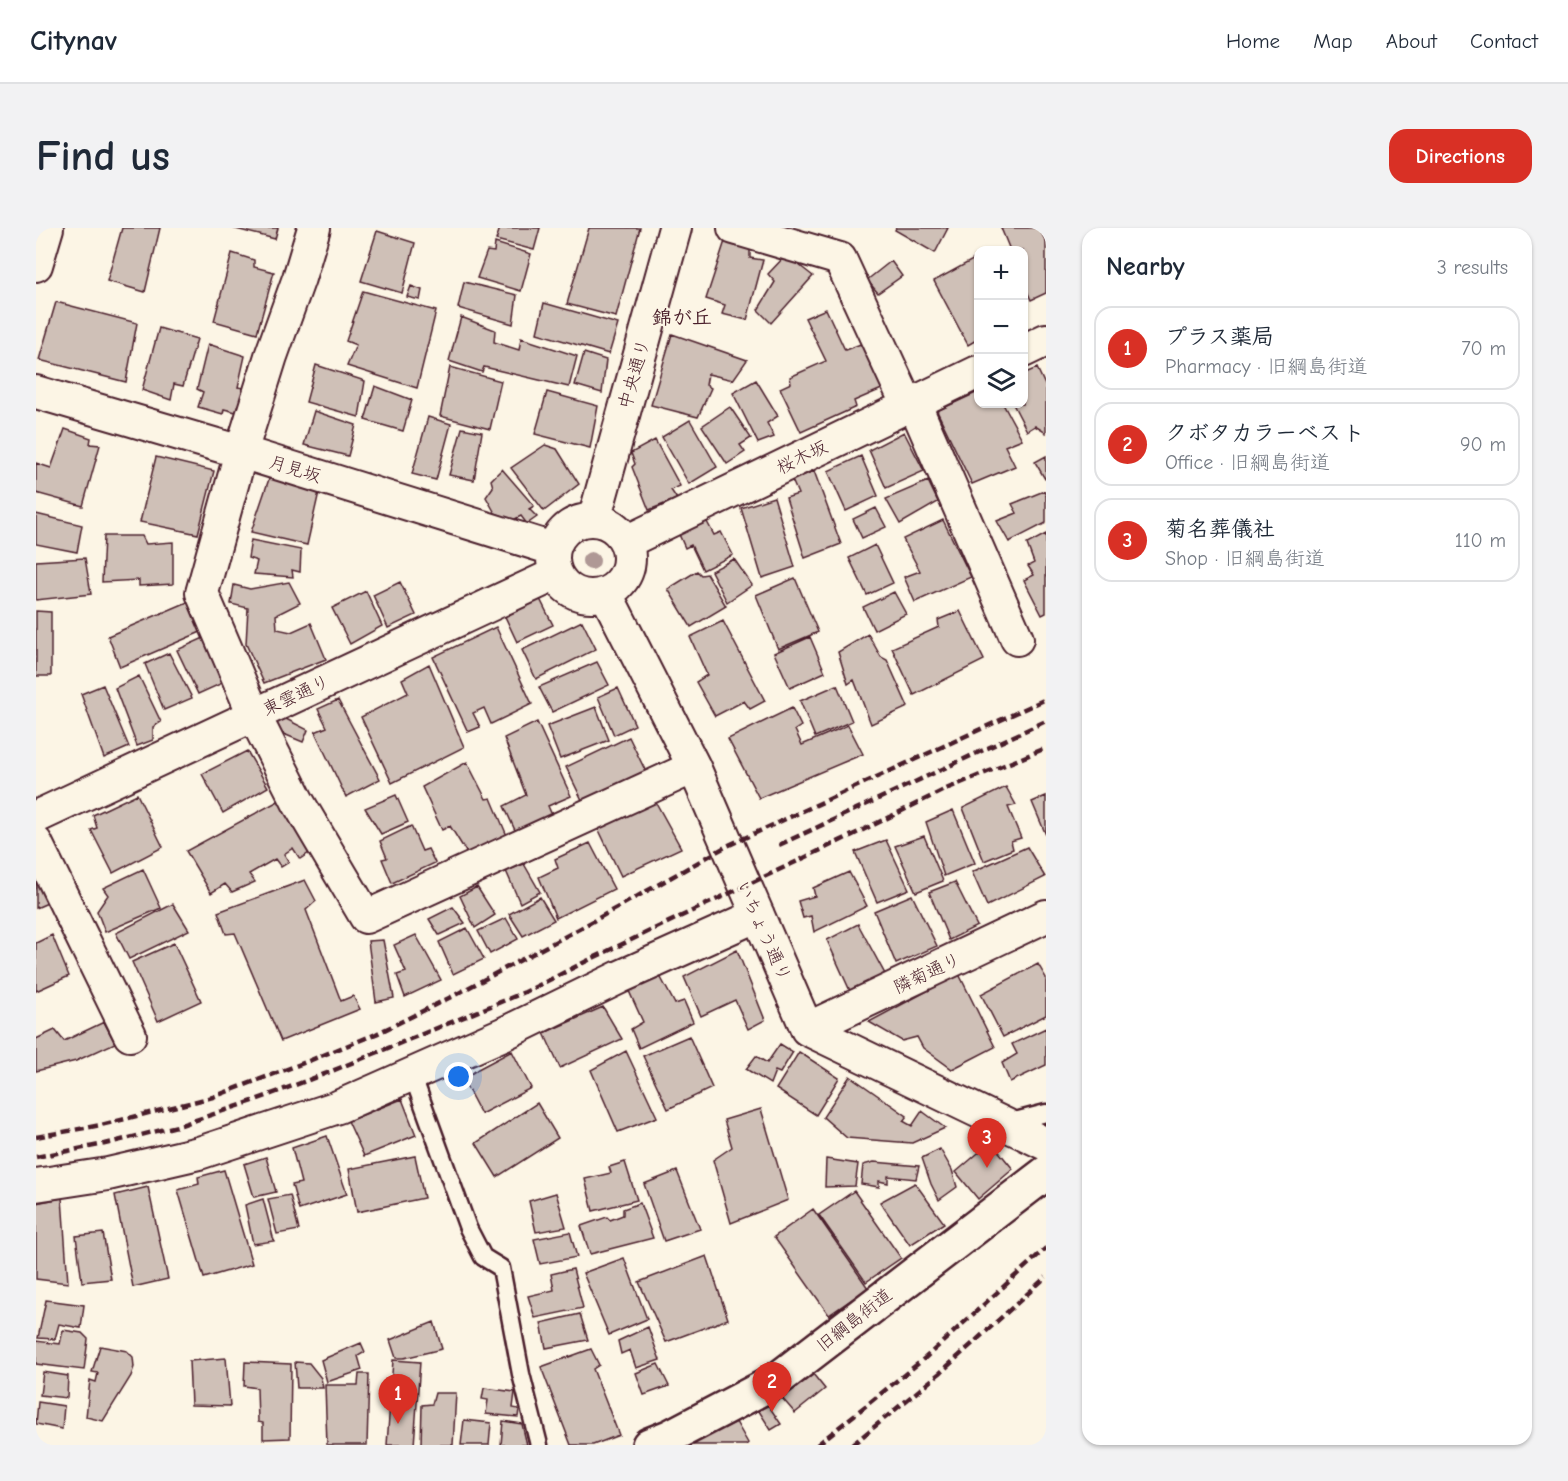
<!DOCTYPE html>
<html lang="en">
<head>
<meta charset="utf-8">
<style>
  :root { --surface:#fff; --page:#f2f2f3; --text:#1f2937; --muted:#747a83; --line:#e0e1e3; --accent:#d93025 }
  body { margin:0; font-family:"Comic Neue","Klee One",sans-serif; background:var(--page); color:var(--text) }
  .controls { position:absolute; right:18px; top:18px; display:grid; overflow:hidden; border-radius:12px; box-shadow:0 2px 4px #0004 }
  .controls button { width:54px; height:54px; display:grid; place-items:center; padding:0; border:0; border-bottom:2px solid var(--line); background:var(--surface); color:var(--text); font:30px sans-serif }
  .you { position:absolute; left:423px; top:849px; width:21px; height:21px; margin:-15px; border:4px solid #fff; border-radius:50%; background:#1a73e8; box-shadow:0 0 0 9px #1a73e833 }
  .badge { display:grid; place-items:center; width:39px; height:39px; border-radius:50%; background:var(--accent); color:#fff; font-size:20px; font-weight:700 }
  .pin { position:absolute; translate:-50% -50px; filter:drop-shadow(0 2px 3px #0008) }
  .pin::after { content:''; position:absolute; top:32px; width:21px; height:18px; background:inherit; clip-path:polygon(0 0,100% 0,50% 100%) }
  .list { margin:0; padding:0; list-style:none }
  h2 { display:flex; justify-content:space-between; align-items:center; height:78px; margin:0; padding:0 24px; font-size:26px }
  h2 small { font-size:20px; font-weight:400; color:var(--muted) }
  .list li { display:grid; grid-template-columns:39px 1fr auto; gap:18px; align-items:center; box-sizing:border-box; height:84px; margin:0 12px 12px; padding:0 12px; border:2px solid var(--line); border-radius:18px }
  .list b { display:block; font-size:22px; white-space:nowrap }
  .list p { margin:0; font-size:20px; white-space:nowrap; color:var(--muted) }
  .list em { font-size:20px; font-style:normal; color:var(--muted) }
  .icon { flex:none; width:33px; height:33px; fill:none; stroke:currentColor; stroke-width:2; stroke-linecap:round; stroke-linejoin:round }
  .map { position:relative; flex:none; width:1010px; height:1217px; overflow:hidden; border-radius:18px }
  header { display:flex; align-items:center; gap:36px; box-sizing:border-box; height:84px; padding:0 30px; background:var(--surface); border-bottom:2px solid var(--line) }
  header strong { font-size:28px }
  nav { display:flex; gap:33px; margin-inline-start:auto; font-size:21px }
  .intro { display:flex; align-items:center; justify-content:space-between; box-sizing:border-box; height:144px; padding:0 36px }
  h1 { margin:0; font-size:42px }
  .button { padding:15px 27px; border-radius:18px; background:var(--accent); color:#fff; font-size:21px; font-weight:700 }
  main { display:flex; gap:36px; padding:0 36px }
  aside { flex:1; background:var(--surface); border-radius:18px; box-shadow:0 2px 4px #0004 }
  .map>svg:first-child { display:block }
</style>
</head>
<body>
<header>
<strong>Citynav</strong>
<nav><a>Home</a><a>Map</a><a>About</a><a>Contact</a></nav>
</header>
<div class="intro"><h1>Find us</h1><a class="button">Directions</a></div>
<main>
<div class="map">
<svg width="1010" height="1217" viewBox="0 0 1010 1217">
  <rect width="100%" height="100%" fill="#fcf5e5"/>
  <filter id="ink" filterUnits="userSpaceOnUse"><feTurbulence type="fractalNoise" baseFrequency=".0167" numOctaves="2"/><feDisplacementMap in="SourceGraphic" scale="12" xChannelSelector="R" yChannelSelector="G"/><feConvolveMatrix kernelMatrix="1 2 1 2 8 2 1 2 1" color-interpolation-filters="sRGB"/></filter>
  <g filter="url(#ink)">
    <path fill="#cfc0b7" stroke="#4a1f2b" stroke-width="1.5" d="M 86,0 L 124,0 L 109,64 L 71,53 Z
      M 196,0 L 242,0 L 239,11 Z
      M 464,0 L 504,0 L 498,22 L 460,12 Z
      M 553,0 L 604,0 L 580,89 L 531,76 Z
      M 860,0 L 912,0 L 899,25 L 859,2 Z
      M 965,0 L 1003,0 L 1010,14 L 1010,65 L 995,72 L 987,54 L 987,22 L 974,22 Z
      M 341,3 L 379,15 L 366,65 L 325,53 Z
      M 689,13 L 714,21 L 714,30 L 727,32 L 711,92 L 686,86 L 689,77 L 670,71 Z
      M 459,15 L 495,26 L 485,63 L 441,50 L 451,23 L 458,24 Z
      M 196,25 L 218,32 L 218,39 L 238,44 L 221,105 L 178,93 Z
      M 750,27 L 777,48 L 735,95 L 722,82 L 739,54 L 732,46 Z
      M 942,29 L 942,111 L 932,117 L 898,53 Z
      M 855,33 L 866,48 L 842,65 L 831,52 Z
      M 428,54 L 481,67 L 477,96 L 422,80 Z
      M 375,58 L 386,62 L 384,72 L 371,69 Z
      M 327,63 L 400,83 L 381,160 L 311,138 L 320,117 L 310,113 Z
      M 20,74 L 101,95 L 90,154 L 3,132 Z
      M 508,75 L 582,96 L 573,126 L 501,105 Z
      M 790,81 L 809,122 L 830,114 L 848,160 L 818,173 L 820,179 L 765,204 L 744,160 L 755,155 L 754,149 L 790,133 L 769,90 Z
      M 425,89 L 459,102 L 458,114 L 483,122 L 485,110 L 541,128 L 533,159 L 448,139 L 446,144 L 413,133 Z
      M 123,100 L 161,111 L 147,158 L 138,156 L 135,172 L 106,162 Z
      M 636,106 L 711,132 L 697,152 L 672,146 L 670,157 L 675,160 L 662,189 L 615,177 Z
      M 172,116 L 209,128 L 202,159 L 209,160 L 200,184 L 188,181 L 187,186 L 162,179 L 167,164 L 161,161 Z
      M 548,125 L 570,132 L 566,165 L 539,157 Z
      M 280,137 L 329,153 L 323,189 L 270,174 Z
      M 414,139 L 465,153 L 454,201 L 404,188 Z
      M 1001,140 L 1010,159 L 1010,205 L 999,198 L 991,203 L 977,176 L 987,176 L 987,146 Z
      M 720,152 L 742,188 L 731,195 L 738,209 L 722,215 L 697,165 Z
      M 339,158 L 376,172 L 367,203 L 329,192 Z
      M 511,164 L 562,178 L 554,220 L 499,206 Z
      M 942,164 L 942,176 L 967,176 L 986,211 L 969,218 L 979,238 L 936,256 L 901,183 Z
      M 694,179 L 715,210 L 704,217 L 709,224 L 691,236 L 666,198 Z
      M 278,183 L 320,197 L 312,228 L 268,217 Z
      M 392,189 L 415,196 L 400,252 L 376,246 Z
      M 654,192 L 681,239 L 653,256 L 626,209 Z
      M 426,200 L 446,204 L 438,252 L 413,247 Z
      M 29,201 L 55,210 L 54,216 L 64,217 L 47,278 L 0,265 L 0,235 L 15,240 Z
      M 868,204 L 888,243 L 850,260 L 833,222 Z
      M 619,212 L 644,258 L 635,262 L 641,271 L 613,282 L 596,239 L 599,236 L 595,225 Z
      M 509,217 L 521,221 L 543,256 L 508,283 L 475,240 Z
      M 825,228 L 842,268 L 810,283 L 792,243 Z
      M 1010,228 L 1010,251 L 1009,251 L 999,234 Z
      M 120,229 L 178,243 L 162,306 L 104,294 Z
      M 466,241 L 498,278 L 493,281 L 501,289 L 491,296 L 485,288 L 477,292 L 459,285 L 450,269 L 457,259 L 455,252 Z
      M 778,243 L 805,316 L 769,330 L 750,270 L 762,266 L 756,252 Z
      M 234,248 L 283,264 L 271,317 L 215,304 Z
      M 892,253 L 902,274 L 864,296 L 850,271 Z
      M 1008,263 L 1010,268 L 1010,295 L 973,314 L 961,293 L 981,285 L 976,276 Z
      M 738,269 L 759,339 L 726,350 L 705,280 Z
      M 840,280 L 850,299 L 826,310 L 817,291 Z
      M 0,286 L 46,297 L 41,324 L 0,316 Z
      M 669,290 L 678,307 L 685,304 L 697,327 L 667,342 L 655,317 L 649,320 L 642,304 Z
      M 907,292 L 935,349 L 879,374 L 868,349 L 884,343 L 867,311 Z
      M 1010,306 L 1010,385 L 1006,387 L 988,352 L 998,347 L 992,338 L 998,335 L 991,316 Z
      M 68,308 L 106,308 L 110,316 L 137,314 L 137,356 L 103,358 L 103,352 L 66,354 Z
      M 215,312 L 265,322 L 264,344 L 256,342 L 257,349 L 218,346 L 221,333 L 212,330 Z
      M 839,317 L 857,355 L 831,367 L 813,330 Z
      M 49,330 L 55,366 L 0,372 L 0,333 Z
      M 698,331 L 716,357 L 691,374 L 675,343 Z
      M 661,343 L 665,347 L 671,346 L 690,378 L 655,399 L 632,361 Z
      M 759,350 L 782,404 L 742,421 L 720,367 Z
      M 253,354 L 264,375 L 240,387 L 241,401 L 255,404 L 275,395 L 290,431 L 228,455 L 210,416 L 212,380 L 195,376 L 198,357 L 214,361 Z
      M 364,354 L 380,387 L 352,400 L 337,367 Z
      M 330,363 L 346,398 L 314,416 L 296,380 Z
      M 858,364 L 870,386 L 838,402 L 827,379 Z
      M 501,365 L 517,397 L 481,414 L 466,382 Z
      M 154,373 L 167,403 L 84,439 L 72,408 Z
      M 0,383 L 15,384 L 15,448 L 0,448 Z
      M 924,383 L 948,432 L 878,467 L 856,420 L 903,399 L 902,392 Z
      M 546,393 L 560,421 L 500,451 L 486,422 Z
      M 687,393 L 729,473 L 714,481 L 708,473 L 679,488 L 660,454 L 671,447 L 654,409 Z
      M 460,399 L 496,476 L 455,496 L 448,480 L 437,485 L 444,499 L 432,504 L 397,429 Z
      M 832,406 L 845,429 L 851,432 L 872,479 L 835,496 L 818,452 L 812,456 L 802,424 Z
      M 170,409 L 191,453 L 162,466 L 141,422 Z
      M 774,409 L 789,444 L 754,460 L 738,425 Z
      M 133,425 L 156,470 L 128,482 L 109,436 Z
      M 561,434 L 573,457 L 516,484 L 503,459 Z
      M 393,436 L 428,519 L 356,555 L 325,489 L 372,465 L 366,451 Z
      M 103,448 L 125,494 L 117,499 L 117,512 L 101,518 L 79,460 Z
      M 67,457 L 93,519 L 68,530 L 45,466 Z
      M 801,457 L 816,493 L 779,509 L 764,473 Z
      M 582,460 L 599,497 L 578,507 L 562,469 Z
      M 302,472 L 344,551 L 310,569 L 279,504 L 291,499 L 282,481 Z
      M 560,479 L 573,512 L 524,531 L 511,498 Z
      M 756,480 L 765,498 L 759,502 L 766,517 L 812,497 L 827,526 L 723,570 L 692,511 Z
      M 244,488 L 272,502 L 267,514 L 238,502 Z
      M 501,494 L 535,568 L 512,578 L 519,594 L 483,611 L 468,578 L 490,567 L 468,510 Z
      M 593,509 L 611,546 L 548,576 L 530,539 Z
      M 211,523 L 232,559 L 187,585 L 166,546 Z
      M 431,534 L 450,571 L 455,570 L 472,610 L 432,627 L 414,598 L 406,602 L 386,559 Z
      M 970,559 L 980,577 L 972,579 L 985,610 L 975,613 L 977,621 L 948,633 L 927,580 Z
      M 101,566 L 127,619 L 77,645 L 55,602 L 61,600 L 57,587 Z
      M 360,567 L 372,594 L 345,606 L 329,580 Z
      M 1010,568 L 1010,607 L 996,574 Z
      M 246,571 L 276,623 L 264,631 L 257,620 L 248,626 L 253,634 L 245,639 L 239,631 L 213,646 L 219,654 L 196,664 L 189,656 L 175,665 L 150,623 Z
      M 618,571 L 645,620 L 585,648 L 560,596 Z
      M 917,582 L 939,635 L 908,648 L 890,594 Z
      M 375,598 L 386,623 L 392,621 L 399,635 L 356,655 L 346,631 L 351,630 L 344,613 Z
      M 888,608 L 907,653 L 880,664 L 859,618 Z
      M 850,612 L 873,661 L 841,674 L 819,624 Z
      M 554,615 L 578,661 L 520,690 L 503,649 L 522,640 L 519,631 Z
      M 991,619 L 1009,649 L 951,678 L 936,644 Z
      M 488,636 L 504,664 L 484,675 L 470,643 Z
      M 0,639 L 16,673 L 0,680 Z
      M 107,641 L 125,680 L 69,704 L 61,683 L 72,667 L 67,660 Z
      M 813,644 L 831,678 L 778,704 L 775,688 L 767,690 L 762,673 L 779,668 L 777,660 Z
      M 269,652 L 280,673 L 270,682 L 305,773 L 317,768 L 324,781 L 245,813 L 199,705 L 190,706 L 182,684 Z
      M 919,654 L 941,698 L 913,712 L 893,664 Z
      M 441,659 L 459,687 L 439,700 L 424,668 Z
      M 876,667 L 901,718 L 860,736 L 838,683 Z
      M 504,669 L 518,692 L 487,708 L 473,686 Z
      M 137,676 L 153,702 L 93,731 L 80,705 Z
      M 417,679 L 429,695 L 403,707 L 393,691 Z
      M 470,690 L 482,711 L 454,726 L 442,703 Z
      M 822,696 L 850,748 L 815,765 L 791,712 Z
      M 431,700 L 448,731 L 417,746 L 403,714 Z
      M 16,707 L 33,748 L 0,763 L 0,715 Z
      M 380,707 L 405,752 L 369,769 L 361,747 L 370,744 L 358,717 Z
      M 347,712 L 358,770 L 340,774 L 332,713 Z
      M 138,715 L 165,773 L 122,793 L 96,734 Z
      M 701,722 L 729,792 L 712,801 L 699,772 L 665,788 L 648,749 Z
      M 1002,736 L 1010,750 L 1010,787 L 967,809 L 945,766 Z
      M 923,746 L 959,819 L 916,841 L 887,820 L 881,809 L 866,813 L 833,794 Z
      M 624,748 L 639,776 L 648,773 L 657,794 L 603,820 L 595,801 L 607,794 L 593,763 Z
      M 567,779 L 586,811 L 524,840 L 508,805 Z
      M 68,794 L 79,815 L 40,833 L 0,843 L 0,811 L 19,802 L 28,813 Z
      M 1010,800 L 1010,837 L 974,854 L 966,835 L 981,826 L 976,816 Z
      M 653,808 L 676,860 L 632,881 L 607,828 Z
      M 744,816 L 757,824 L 744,845 L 739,843 L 734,856 L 710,841 L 720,828 L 731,835 Z
      M 476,823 L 495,860 L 445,886 L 427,852 L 442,841 Z
      M 590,823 L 621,889 L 582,904 L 555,842 Z
      M 763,824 L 803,850 L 780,887 L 740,861 Z
      M 814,848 L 871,888 L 867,893 L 876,898 L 886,883 L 909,900 L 876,915 L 811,910 L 787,889 Z
      M 366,871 L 380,907 L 328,928 L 312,893 Z
      M 501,875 L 522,910 L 461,949 L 440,915 Z
      M 725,881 L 752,972 L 695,995 L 677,932 L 696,919 L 688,892 Z
      M 291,908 L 311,966 L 263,982 L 256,957 L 265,955 L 256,920 Z
      M 955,914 L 977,941 L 942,971 L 920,944 Z
      M 904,921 L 916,942 L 921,959 L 903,972 L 895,956 L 886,930 Z
      M 379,928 L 388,970 L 321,984 L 313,941 Z
      M 230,929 L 240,964 L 218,969 L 208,936 Z
      M 790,931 L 822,936 L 819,958 L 789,959 Z
      M 589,934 L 601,972 L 557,983 L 549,951 L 575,945 L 573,939 Z
      M 838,934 L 883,938 L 880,951 L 852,948 L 852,955 L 843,953 L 843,959 L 825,956 L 827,937 Z
      M 188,942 L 216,1036 L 168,1050 L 142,962 L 163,956 L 162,949 Z
      M 641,943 L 664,1001 L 628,1013 L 608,956 Z
      M 879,955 L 908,995 L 874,1017 L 844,974 Z
      M 112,959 L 132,1051 L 97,1059 L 79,967 Z
      M 818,963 L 865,1030 L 830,1054 L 783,987 Z
      M 520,965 L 530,999 L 500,1004 L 493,973 Z
      M 254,967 L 263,1002 L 241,1006 L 232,971 Z
      M 26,970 L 32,1055 L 0,1051 L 0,975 Z
      M 227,971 L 238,1013 L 217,1016 L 209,977 Z
      M 604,975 L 617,1010 L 554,1026 L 545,998 L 571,989 L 574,992 L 587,987 L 587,981 Z
      M 777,981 L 832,1060 L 793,1087 L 738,1009 Z
      M 534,1004 L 541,1029 L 504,1036 L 498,1011 Z
      M 67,1005 L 75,1051 L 46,1054 L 40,1008 Z
      M 671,1028 L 692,1091 L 630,1114 L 603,1054 Z
      M 588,1030 L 611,1091 L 573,1107 L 547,1045 Z
      M 537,1041 L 547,1080 L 499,1090 L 492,1068 L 518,1062 L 515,1046 Z
      M 10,1072 L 48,1077 L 45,1100 L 23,1096 L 19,1111 L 2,1110 Z
      M 544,1086 L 552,1112 L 510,1120 L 505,1095 Z
      M 398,1094 L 406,1121 L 368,1130 L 360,1130 L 354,1112 Z
      M 612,1099 L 624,1132 L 600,1140 L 594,1122 L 585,1126 L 582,1113 Z
      M 27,1102 L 46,1105 L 52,1111 L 48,1142 L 0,1136 L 0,1113 L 24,1116 Z
      M 325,1115 L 329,1124 L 322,1128 L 326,1142 L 291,1154 L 285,1132 Z
      M 64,1118 L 91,1123 L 97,1129 L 98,1139 L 95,1148 L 67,1193 L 50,1189 L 54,1152 L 60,1154 L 62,1145 L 56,1144 Z
      M 555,1121 L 563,1137 L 557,1141 L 583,1207 L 557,1217 L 535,1217 L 505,1139 Z
      M 190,1130 L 194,1178 L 155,1177 L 153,1133 Z
      M 357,1132 L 384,1134 L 378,1217 L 351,1217 Z
      M 209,1134 L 255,1136 L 254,1210 L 227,1211 L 227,1195 L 222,1194 L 221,1160 L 208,1158 Z
      M 259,1134 L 273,1135 L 285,1150 L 287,1160 L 261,1160 Z
      M 622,1136 L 633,1158 L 608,1167 L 600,1145 Z
      M 7,1144 L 32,1148 L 31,1170 L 4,1167 Z
      M 323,1146 L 333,1146 L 331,1217 L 291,1217 L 289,1157 L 322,1157 Z
      M 777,1146 L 789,1161 L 759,1185 L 745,1169 Z
      M 448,1160 L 479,1164 L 477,1180 L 483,1181 L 482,1189 L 450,1186 L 452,1172 L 446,1171 Z
      M 399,1165 L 420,1165 L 417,1217 L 385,1217 L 386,1177 L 396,1176 Z
      M 2,1174 L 28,1178 L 26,1201 L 0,1196 Z
      M 730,1174 L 745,1196 L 735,1202 L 721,1180 Z
      M 428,1192 L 455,1195 L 453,1217 L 425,1217 Z
      M 467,1193 L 486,1196 L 491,1217 L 465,1217 Z
      M 700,1194 L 712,1215 L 710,1217 L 654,1217 Z"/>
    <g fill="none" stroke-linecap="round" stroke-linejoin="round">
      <g stroke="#4a1f2b" stroke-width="21">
        <path id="lane" d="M 376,846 L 432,1000 L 447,1029 L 465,1040 L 485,1146 L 503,1217
          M 971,895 L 1010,885"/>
      </g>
      <g stroke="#4a1f2b" stroke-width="36">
        <path id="street" d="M 278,0 L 263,50 L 235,128 L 205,224 L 166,365 L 218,487 L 262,574 L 330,689 L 658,539
          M 698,0 L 804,31 L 872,178
          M 0,37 L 11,0
          M 987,123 L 1010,112
          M 0,164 L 205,224 L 517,321
          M 878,175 L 981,411
          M517 330a38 38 0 1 1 76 0a38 38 0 1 1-76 0Z
          M 558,292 L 639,0
          M 590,314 L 942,144
          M 570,366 L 658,539 L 771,801 L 1010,916
          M 0,589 L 520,346
          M 0,615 L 94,807
          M 771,801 L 1010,688
          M 0,957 L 72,946 L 163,925 L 302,879 L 467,806 L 584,749 L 722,687"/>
      </g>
      <g stroke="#4a1f2b" stroke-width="38">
        <path id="secondary" d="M 613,1217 L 633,1209 L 738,1154 L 1010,945"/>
      </g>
      <use href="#lane" stroke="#fcf5e5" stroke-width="16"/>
      <use href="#street" stroke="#fcf5e5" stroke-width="32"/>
      <use href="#secondary" stroke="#fcf5e5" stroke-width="33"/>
      <path stroke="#4a1f2b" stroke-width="4.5" stroke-dasharray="9 4.5" stroke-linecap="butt" d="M 743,617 L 1010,493
        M 0,909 L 65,897 L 177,869 L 270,834 L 340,806 L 415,769 L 543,701 L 691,618 L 1010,471
        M 0,929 L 69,916 L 145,897 L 217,873 L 291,845 L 489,764 L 557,730 L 827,602 L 910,561 L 1010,520
        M 781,1217 L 889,1130 L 1010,1020
        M 816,1217 L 904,1145 L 1010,1049"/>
    </g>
    <circle fill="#af9895" cx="555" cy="333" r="9"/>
  </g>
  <g text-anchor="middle" stroke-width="4.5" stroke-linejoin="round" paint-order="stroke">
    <g font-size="18" fill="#4a1f2b" stroke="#fcf5e5">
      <text transform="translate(598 146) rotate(-74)" y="6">中央通り</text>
      <text transform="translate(766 229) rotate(-26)" y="6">桜木坂</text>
      <text transform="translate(259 241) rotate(17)" y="6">月見坂</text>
      <text transform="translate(260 467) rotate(-25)" y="6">東雲通り</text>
      <text transform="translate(728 703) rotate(66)" y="6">いちょう通り</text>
      <text transform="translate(891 745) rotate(-25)" y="6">隣菊通り</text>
      <text transform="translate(818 1092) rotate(-38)" y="6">旧綱島街道</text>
    </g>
    <g font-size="20" font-weight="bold" fill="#4a1f2b" stroke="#fcf5e5">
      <text x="646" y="96">錦が丘</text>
    </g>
  </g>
</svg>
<div class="controls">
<button>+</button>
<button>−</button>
<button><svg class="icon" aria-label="layers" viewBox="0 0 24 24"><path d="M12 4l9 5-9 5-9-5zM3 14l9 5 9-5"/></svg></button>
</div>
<div class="you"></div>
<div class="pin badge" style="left:362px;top:1196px">1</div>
<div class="pin badge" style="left:736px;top:1184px">2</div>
<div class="pin badge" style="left:951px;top:940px">3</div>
</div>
<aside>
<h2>Nearby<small>3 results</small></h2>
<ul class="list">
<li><span class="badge">1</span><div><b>プラス薬局</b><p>Pharmacy · 旧綱島街道</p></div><em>70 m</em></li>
<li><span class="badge">2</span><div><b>クボタカラーベスト</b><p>Office · 旧綱島街道</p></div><em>90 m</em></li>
<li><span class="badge">3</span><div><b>菊名葬儀社</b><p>Shop · 旧綱島街道</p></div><em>110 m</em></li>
</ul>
</aside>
</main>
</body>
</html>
